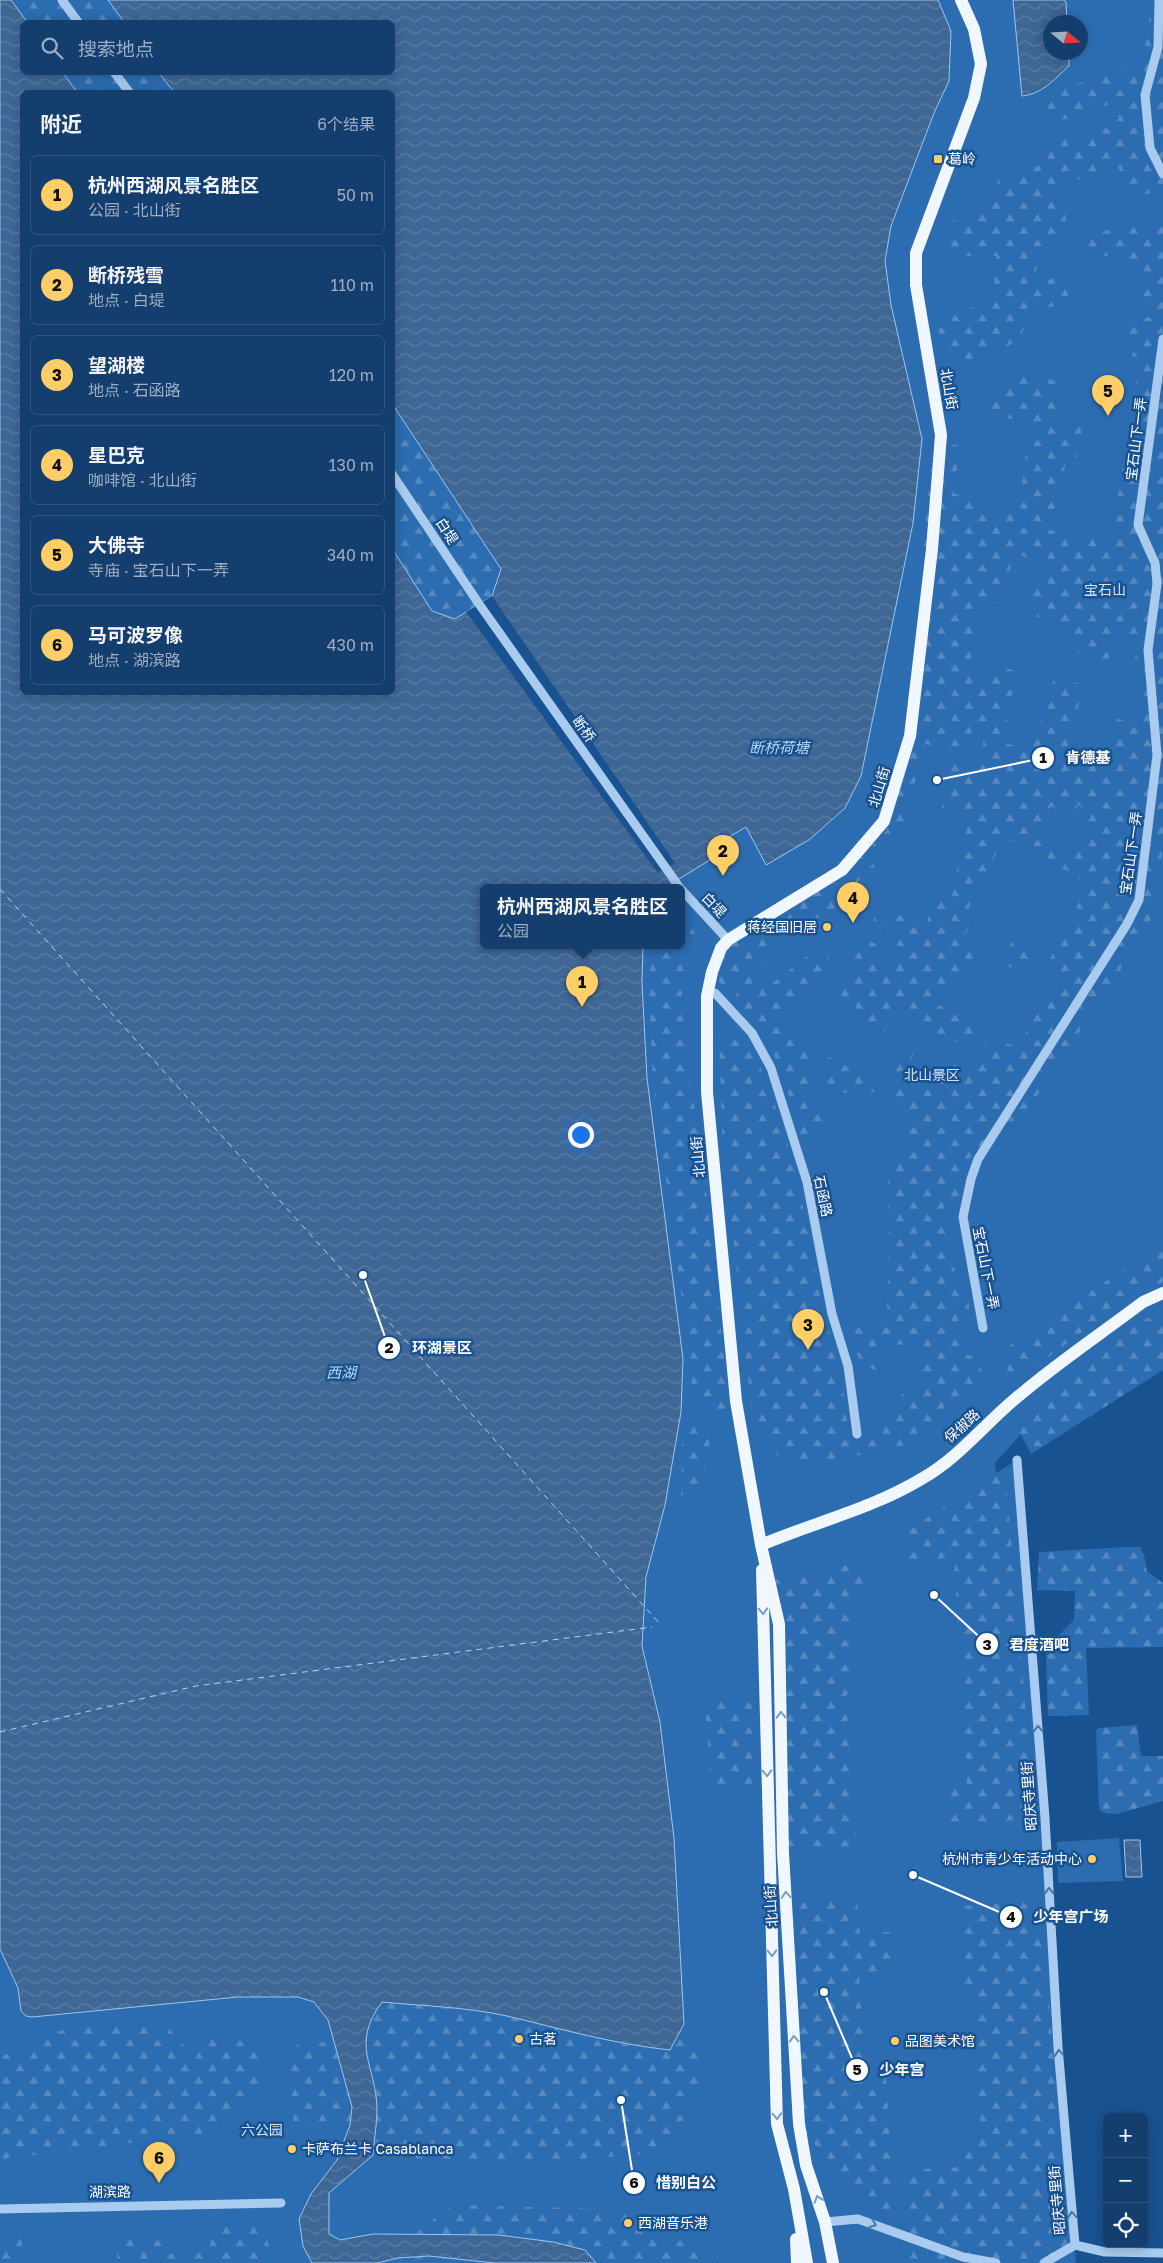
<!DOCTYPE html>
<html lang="zh">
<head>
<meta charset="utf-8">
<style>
  :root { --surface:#133e6d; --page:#1c4572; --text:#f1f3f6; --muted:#9daec2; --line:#325780; --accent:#ffce66 }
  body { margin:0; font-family:"Golos Text","Noto Sans SC",sans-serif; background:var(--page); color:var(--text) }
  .controls { position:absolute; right:15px; bottom:15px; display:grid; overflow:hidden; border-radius:8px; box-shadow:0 2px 12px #0003 }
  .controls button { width:45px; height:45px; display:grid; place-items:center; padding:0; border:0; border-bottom:1px solid var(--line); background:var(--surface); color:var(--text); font:25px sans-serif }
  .compass { position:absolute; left:1043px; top:15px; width:45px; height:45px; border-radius:50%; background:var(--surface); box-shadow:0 2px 12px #0003; rotate:108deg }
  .you { position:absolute; left:580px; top:1134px; width:18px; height:18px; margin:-12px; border:4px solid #fff; border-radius:50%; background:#1a73e8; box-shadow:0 0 0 8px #1a73e833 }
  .badge { display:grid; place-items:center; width:32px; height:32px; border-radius:50%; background:var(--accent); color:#111; font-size:16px; font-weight:700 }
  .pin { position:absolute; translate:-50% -41px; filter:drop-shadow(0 1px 2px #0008) }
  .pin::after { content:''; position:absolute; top:26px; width:18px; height:15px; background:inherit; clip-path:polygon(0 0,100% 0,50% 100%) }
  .popup { position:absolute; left:480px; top:884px; width:205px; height:65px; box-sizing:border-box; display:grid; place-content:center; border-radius:8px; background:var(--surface); filter:drop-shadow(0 1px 4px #0005); font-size:16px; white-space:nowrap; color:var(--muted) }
  .popup b { font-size:19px; color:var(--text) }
  .popup::after { content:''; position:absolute; left:50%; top:100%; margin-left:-10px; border:10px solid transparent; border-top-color:var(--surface) }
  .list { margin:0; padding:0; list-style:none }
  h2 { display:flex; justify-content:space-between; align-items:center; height:65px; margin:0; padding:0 20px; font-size:21px }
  h2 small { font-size:16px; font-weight:400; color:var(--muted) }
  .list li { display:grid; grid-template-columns:32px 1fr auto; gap:15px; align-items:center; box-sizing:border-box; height:80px; margin:0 10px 10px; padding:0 10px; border:1px solid var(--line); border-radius:8px }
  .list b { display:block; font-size:19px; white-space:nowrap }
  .list p { margin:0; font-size:16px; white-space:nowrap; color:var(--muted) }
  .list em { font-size:16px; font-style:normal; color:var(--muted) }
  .icon { flex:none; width:28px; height:28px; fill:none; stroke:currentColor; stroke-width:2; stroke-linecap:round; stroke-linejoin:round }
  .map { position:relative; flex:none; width:1163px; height:2263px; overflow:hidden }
  .search { position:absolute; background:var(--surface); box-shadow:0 2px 12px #0003; left:20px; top:20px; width:375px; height:55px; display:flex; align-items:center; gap:12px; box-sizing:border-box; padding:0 18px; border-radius:8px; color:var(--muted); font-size:19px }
  .panel { position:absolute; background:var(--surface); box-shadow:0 2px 12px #0003; left:20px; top:90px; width:375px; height:605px; border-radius:8px }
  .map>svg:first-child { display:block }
</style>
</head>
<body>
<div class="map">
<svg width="1163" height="2263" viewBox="0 0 1163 2263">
  <defs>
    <pattern id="forest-firs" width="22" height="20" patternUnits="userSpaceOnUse" patternTransform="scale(1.25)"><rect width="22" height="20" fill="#2c6cb0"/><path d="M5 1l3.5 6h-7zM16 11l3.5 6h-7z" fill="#5689c0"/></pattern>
    <pattern id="water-waves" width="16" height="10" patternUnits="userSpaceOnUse" patternTransform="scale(1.25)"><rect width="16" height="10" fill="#3e6795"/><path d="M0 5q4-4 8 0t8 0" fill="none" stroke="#5b7ea5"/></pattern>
  </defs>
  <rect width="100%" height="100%" fill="#195291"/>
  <path fill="#2c6cb0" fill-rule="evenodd" d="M 0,0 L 1163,0 L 1163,1322 L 1069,1381 L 995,1463 L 996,1473 L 1017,1460 L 1076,2263 L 0,2263 ZM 22,22 L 392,22 L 392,72 L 22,72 ZM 1050,22 L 1080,22 L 1080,52 L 1050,52 ZM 22,92 L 392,92 L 392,692 L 22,692 ZM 483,888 L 681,888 L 681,946 L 483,946 Z
    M 1119,1838 L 1123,1881 L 1058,1883 L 1057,1842 Z"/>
  <path fill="url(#forest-firs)" fill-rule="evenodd" d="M 11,0 L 108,0 L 124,22 L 27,22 Z
    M 1149,0 L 1163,0 L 1163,196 L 1160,192 L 1131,196 L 1118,167 L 1096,178 L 1077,179 L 1061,193 L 1067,224 L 1056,246 L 1037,260 L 1036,276 L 1070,282 L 1067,303 L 1045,308 L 1028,317 L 1020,339 C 998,352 973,364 947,360 L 941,350 L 939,329 L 959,312 L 993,300 L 996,256 L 949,256 L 944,238 L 949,220 L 961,221 L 995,196 L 998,179 L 1041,165 L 1050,138 C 1076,136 1099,136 1119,119 L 1115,103 L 1087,110 L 1067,119 L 1044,118 L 1039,107 L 1043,90 L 1089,81 L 1128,69 L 1144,56 L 1151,5 Z
    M 63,73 L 159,73 L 174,92 L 77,92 Z
    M 1163,212 L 1163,848 L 1152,916 L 1142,937 L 1028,1109 L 1005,1131 L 988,1162 L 970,1157 L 957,1211 L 953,1217 L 943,1217 L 959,1290 L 967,1291 L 970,1313 L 958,1315 L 960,1354 L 978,1356 L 985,1384 L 972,1397 L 951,1407 L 902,1446 L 880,1454 L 845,1456 L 813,1465 L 795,1467 L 779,1457 L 753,1423 L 722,1133 L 719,1033 L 747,1042 L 766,1078 L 796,1171 L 823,1312 L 840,1366 L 850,1448 L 863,1446 L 867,1425 L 900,1414 L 902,1394 L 917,1394 L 918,1345 L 879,1344 L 878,1371 C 855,1363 854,1349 853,1328 L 886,1327 L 889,1260 L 888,1158 L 898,1160 L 915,1115 L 897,1109 C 896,1104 893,1099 892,1094 C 888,1072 908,1041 924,1028 L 900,1008 L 882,1034 L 832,997 L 853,967 L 850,958 L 862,938 L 878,945 L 874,956 L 889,962 L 902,935 L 873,923 L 874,918 L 883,920 L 889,911 L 925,926 L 936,898 L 949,901 L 970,815 L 942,808 L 955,749 L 925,744 L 908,808 L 911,817 L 874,868 L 866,868 L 846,902 L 811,921 L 808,931 L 797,941 L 790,934 L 757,971 L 770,985 L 809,955 L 816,956 L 824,940 L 840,938 L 829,954 L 828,970 L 814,994 L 782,1017 L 813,1054 L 814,1084 L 808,1093 L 812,1112 L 824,1113 L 831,1122 L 826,1137 L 819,1135 L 810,1147 L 803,1144 C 793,1113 780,1056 761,1031 C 752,1019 739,1023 733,1002 L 739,988 L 733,985 L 721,984 L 712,972 L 720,940 L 839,881 L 886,831 L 908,760 L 916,636 L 932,451 L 936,444 L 958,445 L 959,451 L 954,494 L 977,496 L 981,508 L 1019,511 L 1029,423 L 985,413 C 996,386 996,379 1024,367 L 1040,376 L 1058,382 L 1057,420 L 1083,424 L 1077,457 L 1067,458 L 1049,530 L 1110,542 L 1125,455 L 1139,455 L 1146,439 L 1129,430 L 1140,359 L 1124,352 C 1128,328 1128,325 1151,316 L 1136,271 L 1122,250 L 1095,260 L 1081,254 L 1079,241 L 1126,223 L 1140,231 L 1152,224 ZM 1015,553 L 1044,564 L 1039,580 L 1030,580 L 1024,595 L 1035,599 L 1036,617 L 1069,623 L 1070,638 L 1075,652 L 1107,661 L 1120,636 L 1137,644 L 1135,658 L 1144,667 L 1138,693 L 1146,702 L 1139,725 L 1114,718 L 1102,764 L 1066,752 L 1084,685 L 1055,675 L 1031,749 L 1003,743 L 1009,722 L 1001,711 C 1009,695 1019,690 1021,673 L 996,665 L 989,676 L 969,670 L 978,613 L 1000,600 ZM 984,726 L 982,767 L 965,767 L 959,750 L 973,731 ZM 1078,805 L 1088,811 L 1075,859 L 1042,834 L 1051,806 L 1073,818 ZM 1004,838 L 1071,873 L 1088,885 L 1048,963 L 1061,972 L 1017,1048 L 991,1035 L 974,1065 L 953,1055 L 942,1081 L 929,1075 L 926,1067 L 911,1059 L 924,1028 L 969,1047 L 978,1037 L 977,1024 L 971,1024 L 936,1003 L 950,977 L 965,983 L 982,948 L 963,939 L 971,923 L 964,917 Z
    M 392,405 L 501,569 L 492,596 L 455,619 L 432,611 L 393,550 Z
    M 681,909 L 695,933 L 682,994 L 686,1048 L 707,1197 L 730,1415 L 727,1424 L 717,1420 L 713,1401 L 692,1396 L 691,1370 L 653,1081 L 649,989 L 652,946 L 681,946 Z
    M 1015,937 L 1036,950 L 1024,970 L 1009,967 C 1003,954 1007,948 1015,937 Z
    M 829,1057 L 877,1082 L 874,1092 L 836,1093 L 826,1090 L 824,1060 Z
    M 1163,1243 L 1163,1282 L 1122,1302 L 1007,1388 L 1008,1347 Z
    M 1163,1311 L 1163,1370 L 1031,1454 L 1014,1421 L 1118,1333 Z
    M 688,1418 L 706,1422 C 713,1456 708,1466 692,1496 L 681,1495 L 682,1445 Z
    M 1005,1468 L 1035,1819 L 945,1824 L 943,1788 L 967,1786 L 954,1558 L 906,1561 L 904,1533 Z
    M 1127,1547 L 1140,1547 L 1144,1555 L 1147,1571 L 1163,1583 L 1163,1647 L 1086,1648 L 1089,1715 L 1048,1716 L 1046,1656 L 1051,1643 L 1074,1620 L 1075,1591 L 1037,1590 L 1039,1552 Z
    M 865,1558 L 868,1597 L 849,1599 L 856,1694 L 846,1695 L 857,1848 L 783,1853 L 779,1624 L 770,1580 L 817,1576 Z
    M 755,1696 L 757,1790 L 711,1789 L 705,1699 Z
    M 1137,1725 L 1141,1756 L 1163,1756 L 1163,1801 L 1117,1814 L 1104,1813 L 1099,1809 L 1096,1730 L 1099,1728 Z
    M 857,1899 L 860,1934 L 906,1931 L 906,1934 L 890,1935 L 893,1971 L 859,1974 L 866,2076 L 886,2075 L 895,2232 L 872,2200 L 827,2160 L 799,2124 L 787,1904 Z
    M 1034,1902 L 1042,1906 L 1069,2263 L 907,2263 L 909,2229 L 906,2170 L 960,2167 L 959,2140 L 981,2138 L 974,1989 L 962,1990 L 958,1906 Z
    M 382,2002 C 423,2005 464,2008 504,2016 C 560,2027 613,2044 670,2050 L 684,2024 L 703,2050 L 701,2082 L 669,2152 L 506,2165 L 373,2155 C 374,2140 377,2124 377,2109 C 376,2065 350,2045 382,2002 Z
    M 142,2021 L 168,2027 L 195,2059 L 206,2040 L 226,2037 L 253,2044 L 267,2083 L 221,2123 L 195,2137 L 160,2139 L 0,2159 L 0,2056 C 15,2053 30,2044 41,2033 Z
    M 302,2041 L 334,2043 L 352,2107 L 350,2125 L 294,2129 L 289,2051 Z
    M 452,2205 L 654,2210 L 657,2242 L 693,2240 L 717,2256 L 720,2263 L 596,2263 L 585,2250 L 415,2234 Z
    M 262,2222 L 271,2253 L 280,2263 L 117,2263 L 117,2241 L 163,2233 L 166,2254 L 209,2253 L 213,2223 Z
    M 0,2236 L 22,2239 L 21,2263 L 0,2263 Z
    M 429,2256 L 494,2263 L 377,2263 L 398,2258 Z"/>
  <path fill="url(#water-waves)" stroke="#9bc6f2" d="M 0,0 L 11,0 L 27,22 L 22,22 L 22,72 L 63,73 L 77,92 L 22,92 L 22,692 L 392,692 L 393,550 L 432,611 L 455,619 L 492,596 L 501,569 L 393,405 L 392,92 L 174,92 L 159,73 L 392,72 L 392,22 L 124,22 L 108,0 L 938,0 L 951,31 L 949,81 L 934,113 L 891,226 L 885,261 L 891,305 L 922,439 L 913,523 L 861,776 L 845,808 L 809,840 L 766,865 L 746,827 L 717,844 L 718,855 L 664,888 L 483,888 L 483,946 L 643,946 L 642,983 L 647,1078 L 683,1359 L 681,1412 L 665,1505 L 646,1577 L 642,1646 L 660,1722 L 674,1838 L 684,2024 L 670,2050 C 614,2044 561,2029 507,2016 C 466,2007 423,2006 382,2002 C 350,2045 376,2065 377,2109 C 377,2124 374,2140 373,2155 L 329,2193 L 329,2234 L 340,2240 L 373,2234 L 499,2235 L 553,2242 L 585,2250 L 596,2263 L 494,2263 L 429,2256 L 398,2258 L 377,2263 L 312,2263 L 303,2246 L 299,2219 L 311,2194 L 337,2160 L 350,2125 L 352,2107 L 328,2020 L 314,2002 L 298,1997 L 238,1997 L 32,2017 L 26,2016 L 21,2011 L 18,1988 L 0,1949 Z
    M 1013,0 L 1064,0 L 1066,2 L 1067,22 L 1050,22 L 1050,52 L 1069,53 L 1069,66 C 1054,79 1043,94 1022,96 Z
    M 1140,1840 L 1142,1877 L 1126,1877 L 1124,1840 Z"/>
  <path fill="#195291" d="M 492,596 L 675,863 L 658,873 L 466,612 Z"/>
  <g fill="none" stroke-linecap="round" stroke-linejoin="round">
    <path stroke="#b4d5f6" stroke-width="1" stroke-dasharray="6 5" stroke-linecap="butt" d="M 0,889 L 661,1625
      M 0,1732 L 196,1686 L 652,1627"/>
    <path stroke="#a8cbef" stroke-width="9" d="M 62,0 L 78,22
      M 1159,0 L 1158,47 L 1145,95 L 1150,148 L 1163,174
      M 114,72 L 129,92
      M 392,474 L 479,604 L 680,888
      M 681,889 L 728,940
      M 707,996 L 715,993 L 752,1033 L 771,1068 L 807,1182 L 832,1314 L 848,1366 L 857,1434
      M 983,1328 L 963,1217 L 971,1179 L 978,1159 L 1127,924 L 1139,900 L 1157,755 L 1148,650 L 1157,584 L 1155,563 L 1138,525 L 1163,339
      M 1017,1460 L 1045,1818 L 1058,2047 L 1075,2245 L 1044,2263
      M 0,2209 L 281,2203
      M 825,2222 L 858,2219 L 963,2257 L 996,2263
      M 1075,2245 L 1105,2252 L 1163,2253"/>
    <path stroke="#f0f7ff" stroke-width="12" d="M 761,1545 C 815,1522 872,1509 923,1478 C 960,1457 988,1420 1021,1394 C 1060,1361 1102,1333 1143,1302 L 1163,1293
      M 762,1570 L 777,2124 L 794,2189 L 807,2263
      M 796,2239 L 797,2263
      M 833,2263 L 825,2222 L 806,2165 L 799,2124 L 783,1853 L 779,1624 L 761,1545 L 736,1401 L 707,1092 L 707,996 L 712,972 L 721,948 L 728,940 L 842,870 L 884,821 L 910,736 L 932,549 L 941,435 L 916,285 L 916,253 L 974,98 L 981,64 L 974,29 L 961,0"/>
  </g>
  <defs><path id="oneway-chevron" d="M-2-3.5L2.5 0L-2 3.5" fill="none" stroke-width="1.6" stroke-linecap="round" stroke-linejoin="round" transform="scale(1.25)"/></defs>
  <g stroke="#7a9cc2">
    <use href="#oneway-chevron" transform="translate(763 1611) rotate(88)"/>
    <use href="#oneway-chevron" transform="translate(781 1715) rotate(-91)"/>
    <use href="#oneway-chevron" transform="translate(767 1773) rotate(88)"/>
    <use href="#oneway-chevron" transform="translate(786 1895) rotate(-94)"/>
    <use href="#oneway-chevron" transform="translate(772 1953) rotate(88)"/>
    <use href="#oneway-chevron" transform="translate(794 2039) rotate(-93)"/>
    <use href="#oneway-chevron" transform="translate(777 2116) rotate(88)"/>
    <use href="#oneway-chevron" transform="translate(818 2199) rotate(-109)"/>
  </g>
  <g stroke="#4476ad">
    <use href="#oneway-chevron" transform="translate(1038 1729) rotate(-94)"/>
    <use href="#oneway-chevron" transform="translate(1049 1891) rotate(-93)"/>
    <use href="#oneway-chevron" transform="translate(1059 2053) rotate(-95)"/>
    <use href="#oneway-chevron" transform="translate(1072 2215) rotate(-95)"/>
    <use href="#oneway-chevron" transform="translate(873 2224) rotate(20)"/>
  </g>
  <g fill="#ffce66" stroke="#195291" stroke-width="2">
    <rect x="933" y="154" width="10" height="10" rx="2.5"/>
    <circle cx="827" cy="927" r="5"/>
    <circle cx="1092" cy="1859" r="5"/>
    <circle cx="519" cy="2039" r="5"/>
    <circle cx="895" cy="2041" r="5"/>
    <circle cx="292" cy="2149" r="5"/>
    <circle cx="628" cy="2223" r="5"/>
  </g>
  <g text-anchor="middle" stroke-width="5" stroke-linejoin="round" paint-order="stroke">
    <g font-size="14" fill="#fff" stroke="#195291" text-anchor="start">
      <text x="948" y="164">葛岭</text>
      <text x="817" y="932" text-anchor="end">蒋经国旧居</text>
      <text x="1082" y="1864" text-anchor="end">杭州市青少年活动中心</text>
      <text x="529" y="2044">古茗</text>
      <text x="905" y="2046">品图美术馆</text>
      <text x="302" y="2154">卡萨布兰卡 Casablanca</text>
      <text x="638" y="2228">西湖音乐港</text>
    </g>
    <g font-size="14" fill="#fff" stroke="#195291">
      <text transform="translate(949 389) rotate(80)" y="5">北山街</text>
      <text transform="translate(1136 439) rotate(-83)" y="5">宝石山下一弄</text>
      <text transform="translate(447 531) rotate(57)" y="5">白堤</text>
      <text transform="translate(584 729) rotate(55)" y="5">断桥</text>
      <text transform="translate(879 787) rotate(-73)" y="5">北山街</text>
      <text transform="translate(1131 853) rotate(-82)" y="5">宝石山下一弄</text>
      <text transform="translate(714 905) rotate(46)" y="5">白堤</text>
      <text transform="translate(698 1157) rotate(-95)" y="5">北山街</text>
      <text transform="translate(823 1196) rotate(78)" y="5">石函路</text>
      <text transform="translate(986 1268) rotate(79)" y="5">宝石山下一弄</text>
      <text transform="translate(962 1426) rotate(-42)" y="5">保俶路</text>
      <text transform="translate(1029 1796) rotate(-94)" y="5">昭庆寺里街</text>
      <text transform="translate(771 1906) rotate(-94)" y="5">北山街</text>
      <text transform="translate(110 2192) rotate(-1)" y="5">湖滨路</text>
      <text transform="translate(1057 2200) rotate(-95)" y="5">昭庆寺里街</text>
    </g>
    <g font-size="14" fill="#cfe4fb" stroke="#195291">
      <text x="1105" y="595">宝石山</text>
      <text x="932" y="1080">北山景区</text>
      <text x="262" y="2135">六公园</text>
    </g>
    <g font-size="15" font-style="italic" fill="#b4d5f6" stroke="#195291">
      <text x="779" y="753">断桥荷塘</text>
      <text x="341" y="1378">西湖</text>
    </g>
  </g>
  <path fill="none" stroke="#fff" stroke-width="2" d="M937 780L1043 758M363 1275L389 1348M934 1595L987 1644M913 1875L1011 1917M824 1992L857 2070M621 2100L634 2183"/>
  <g fill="#fff" stroke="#195291" stroke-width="2">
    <circle cx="937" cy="780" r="5"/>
    <circle cx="363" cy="1275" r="5"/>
    <circle cx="934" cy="1595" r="5"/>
    <circle cx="913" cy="1875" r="5"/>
    <circle cx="824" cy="1992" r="5"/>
    <circle cx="621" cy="2100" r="5"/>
    <circle cx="1043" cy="758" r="12"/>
    <circle cx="389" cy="1348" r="12"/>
    <circle cx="987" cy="1644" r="12"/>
    <circle cx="1011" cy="1917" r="12"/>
    <circle cx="857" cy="2070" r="12"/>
    <circle cx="634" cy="2183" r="12"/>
  </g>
  <g font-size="15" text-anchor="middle" font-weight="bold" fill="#111">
    <text x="1043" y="763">1</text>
    <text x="389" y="1353">2</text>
    <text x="987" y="1650">3</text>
    <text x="1011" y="1922">4</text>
    <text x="857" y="2075">5</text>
    <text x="634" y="2188">6</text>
  </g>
  <g font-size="15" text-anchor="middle" font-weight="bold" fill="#fff" stroke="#195291" stroke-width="5" stroke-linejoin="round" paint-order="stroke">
    <text x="1088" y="763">肯德基</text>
    <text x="442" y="1353">环湖景区</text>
    <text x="1039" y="1650">君度酒吧</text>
    <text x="1071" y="1922">少年宫广场</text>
    <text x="902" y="2075">少年宫</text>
    <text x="686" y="2188">惜别白公</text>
  </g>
</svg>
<div class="controls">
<button>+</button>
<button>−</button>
<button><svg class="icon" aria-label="locate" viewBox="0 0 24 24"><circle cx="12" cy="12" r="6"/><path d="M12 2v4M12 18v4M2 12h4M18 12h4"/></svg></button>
</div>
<svg class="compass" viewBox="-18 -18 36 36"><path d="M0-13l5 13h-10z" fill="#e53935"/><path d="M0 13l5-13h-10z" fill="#9daec2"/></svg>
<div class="you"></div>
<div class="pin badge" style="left:582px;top:1007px">1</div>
<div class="popup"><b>杭州西湖风景名胜区</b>公园</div>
<div class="pin badge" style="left:723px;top:876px">2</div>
<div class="pin badge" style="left:808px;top:1350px">3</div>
<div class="pin badge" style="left:853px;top:923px">4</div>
<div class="pin badge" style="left:1108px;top:416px">5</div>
<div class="pin badge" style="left:159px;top:2183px">6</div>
<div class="search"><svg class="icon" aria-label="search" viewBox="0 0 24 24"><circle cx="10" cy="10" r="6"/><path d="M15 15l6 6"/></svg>搜索地点</div>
<section class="panel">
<h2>附近<small>6个结果</small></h2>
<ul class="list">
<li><span class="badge">1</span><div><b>杭州西湖风景名胜区</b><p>公园 · 北山街</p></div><em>50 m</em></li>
<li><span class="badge">2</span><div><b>断桥残雪</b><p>地点 · 白堤</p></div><em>110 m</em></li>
<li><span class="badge">3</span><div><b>望湖楼</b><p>地点 · 石函路</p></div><em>120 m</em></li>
<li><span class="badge">4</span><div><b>星巴克</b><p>咖啡馆 · 北山街</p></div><em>130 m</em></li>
<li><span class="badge">5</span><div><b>大佛寺</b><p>寺庙 · 宝石山下一弄</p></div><em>340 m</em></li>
<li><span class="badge">6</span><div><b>马可波罗像</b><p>地点 · 湖滨路</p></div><em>430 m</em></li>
</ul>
</section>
</div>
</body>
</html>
